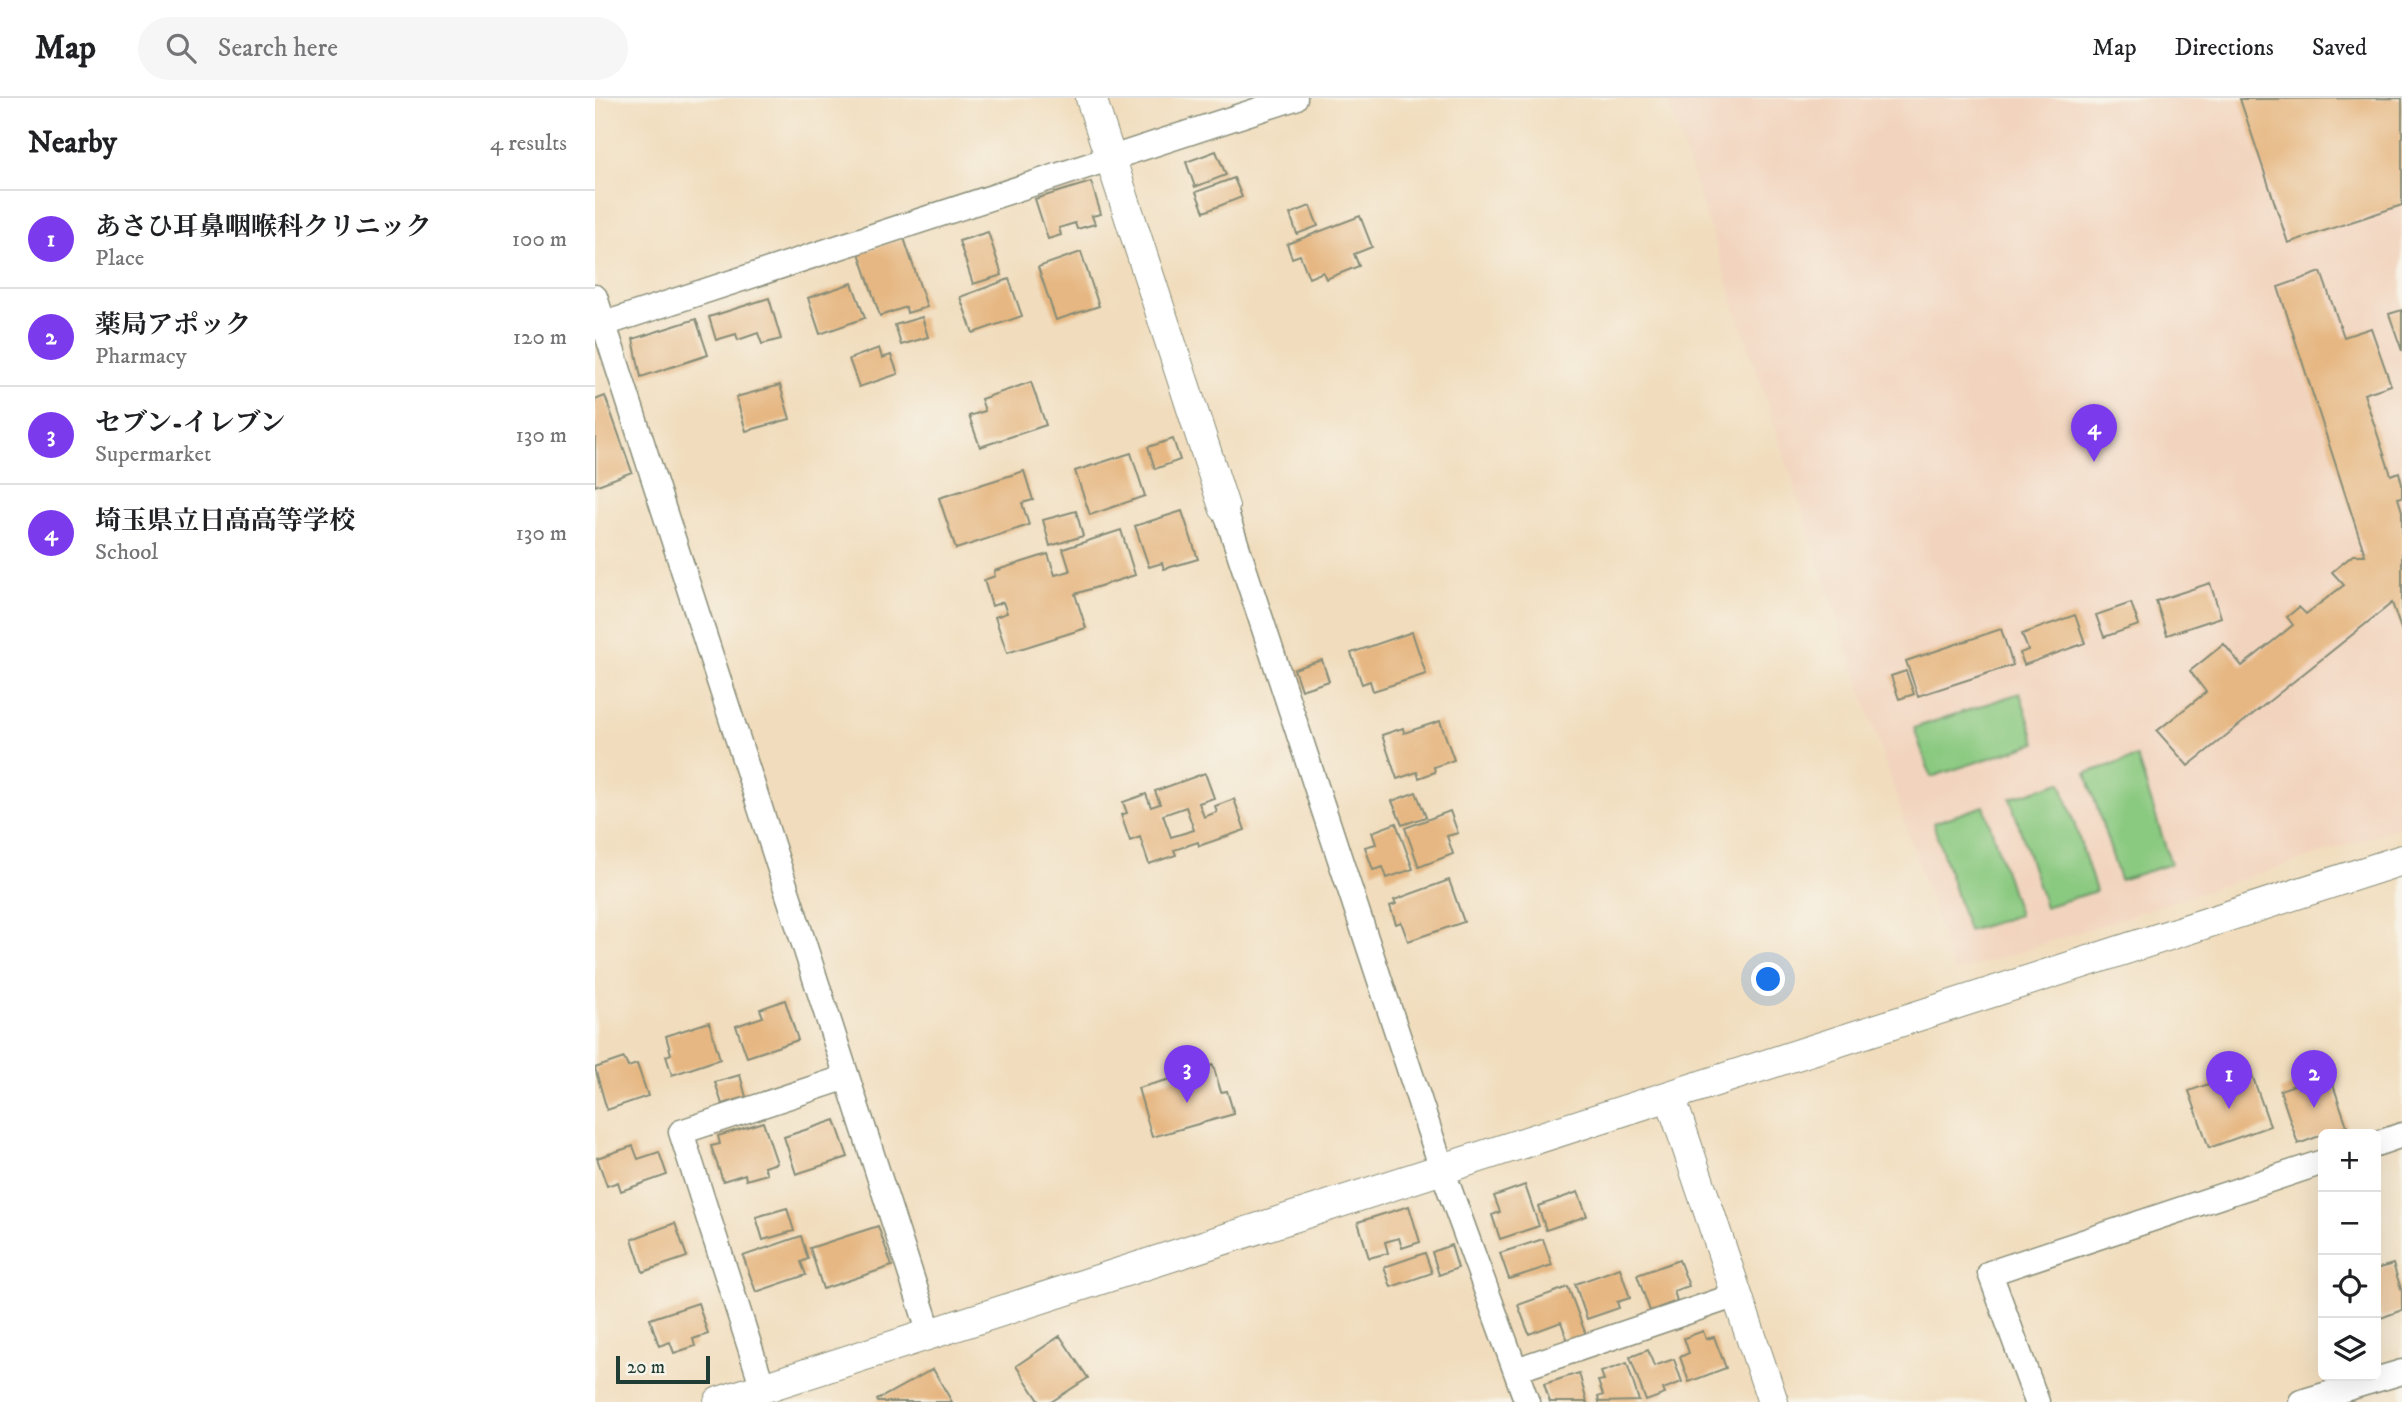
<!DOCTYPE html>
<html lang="en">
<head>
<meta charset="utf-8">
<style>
  :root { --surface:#fff; --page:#f6f6f6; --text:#202124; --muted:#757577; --line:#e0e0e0; --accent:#7c3aed }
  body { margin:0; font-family:"IM FELL DW Pica","Noto Serif JP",serif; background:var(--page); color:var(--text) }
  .controls { position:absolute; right:21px; bottom:21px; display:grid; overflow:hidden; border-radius:10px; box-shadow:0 7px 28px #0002 }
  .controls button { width:63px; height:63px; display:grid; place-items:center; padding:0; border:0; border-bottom:2px solid var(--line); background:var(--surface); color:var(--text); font:35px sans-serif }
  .scale { position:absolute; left:21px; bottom:18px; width:94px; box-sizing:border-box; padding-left:7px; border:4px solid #1f3d34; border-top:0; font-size:19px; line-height:24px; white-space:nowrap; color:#1f3d34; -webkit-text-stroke:5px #f7f3e8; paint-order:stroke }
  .you { position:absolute; left:1174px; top:882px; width:24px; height:24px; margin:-18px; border:5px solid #fff; border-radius:50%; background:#1a73e8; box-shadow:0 0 0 10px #1a73e833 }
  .badge { display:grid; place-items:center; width:46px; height:46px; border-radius:50%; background:var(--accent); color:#fff; font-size:23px; font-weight:700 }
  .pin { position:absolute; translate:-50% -58px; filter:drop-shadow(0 2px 4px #0008) }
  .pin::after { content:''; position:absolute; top:37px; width:24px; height:21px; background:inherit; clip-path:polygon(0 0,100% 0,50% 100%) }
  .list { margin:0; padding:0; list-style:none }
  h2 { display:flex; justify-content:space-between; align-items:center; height:91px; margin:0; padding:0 28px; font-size:30px }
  h2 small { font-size:23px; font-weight:400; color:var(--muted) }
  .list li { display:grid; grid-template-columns:46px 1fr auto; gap:21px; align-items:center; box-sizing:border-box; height:98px; padding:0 28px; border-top:2px solid var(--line) }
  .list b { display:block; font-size:26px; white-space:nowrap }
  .list p { margin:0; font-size:23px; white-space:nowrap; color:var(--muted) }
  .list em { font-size:23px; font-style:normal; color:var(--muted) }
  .icon { flex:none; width:38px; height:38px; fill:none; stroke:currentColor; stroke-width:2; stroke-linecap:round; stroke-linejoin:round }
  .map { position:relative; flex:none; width:1807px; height:1304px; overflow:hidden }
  header { display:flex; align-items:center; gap:42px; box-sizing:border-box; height:98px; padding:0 35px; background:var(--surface); border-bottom:2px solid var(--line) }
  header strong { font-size:33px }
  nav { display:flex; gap:38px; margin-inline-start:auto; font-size:24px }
  .search { width:490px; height:63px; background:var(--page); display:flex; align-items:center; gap:18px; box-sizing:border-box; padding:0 24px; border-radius:38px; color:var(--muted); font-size:26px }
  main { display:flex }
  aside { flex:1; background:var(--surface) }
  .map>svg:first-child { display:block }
</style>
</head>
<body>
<header>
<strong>Map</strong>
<div class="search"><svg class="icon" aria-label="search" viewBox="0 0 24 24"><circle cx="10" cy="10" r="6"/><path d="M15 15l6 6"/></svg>Search here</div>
<nav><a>Map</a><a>Directions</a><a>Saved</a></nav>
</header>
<main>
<aside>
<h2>Nearby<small>4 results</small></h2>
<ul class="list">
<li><span class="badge">1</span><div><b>あさひ耳鼻咽喉科クリニック</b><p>Place</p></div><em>100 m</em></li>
<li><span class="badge">2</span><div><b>薬局アポック</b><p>Pharmacy</p></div><em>120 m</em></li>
<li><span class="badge">3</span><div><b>セブン-イレブン</b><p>Supermarket</p></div><em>130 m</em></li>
<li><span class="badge">4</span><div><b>埼玉県立日高高等学校</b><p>School</p></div><em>130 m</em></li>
</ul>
</aside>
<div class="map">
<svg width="1807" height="1304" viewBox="0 0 1807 1304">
  <rect width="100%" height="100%" fill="#f7f3e8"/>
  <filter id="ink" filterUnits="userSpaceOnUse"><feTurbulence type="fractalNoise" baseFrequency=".0143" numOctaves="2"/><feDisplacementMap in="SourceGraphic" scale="14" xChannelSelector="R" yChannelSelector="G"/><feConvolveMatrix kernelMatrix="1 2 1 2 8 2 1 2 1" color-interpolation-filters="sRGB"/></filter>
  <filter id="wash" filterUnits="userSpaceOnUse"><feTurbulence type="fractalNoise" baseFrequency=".00686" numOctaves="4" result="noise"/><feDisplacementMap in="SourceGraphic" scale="28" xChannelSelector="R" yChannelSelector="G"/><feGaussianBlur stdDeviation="1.57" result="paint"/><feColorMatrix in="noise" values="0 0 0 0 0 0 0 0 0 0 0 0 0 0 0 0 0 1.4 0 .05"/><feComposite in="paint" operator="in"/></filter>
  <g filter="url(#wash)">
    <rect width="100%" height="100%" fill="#f1ddbd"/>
    <path fill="#f2d4be" d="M 1072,0 L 1807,0 L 1807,729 L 1359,875 Z"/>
    <path fill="#8ac980" stroke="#54835a" stroke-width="2" d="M 1425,595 L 1441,645 L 1336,679 L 1319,630 Z
      M 1542,659 L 1576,766 L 1525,782 L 1491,675 Z
      M 1466,684 L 1501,793 L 1450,809 L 1415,700 Z
      M 1389,708 L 1424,817 L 1373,833 L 1338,725 Z"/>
    <g id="blocks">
      <path fill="#e6b782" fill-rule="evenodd" d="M 1807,0 L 1807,107 L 1693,145 L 1645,1 Z
        M 621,53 L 631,77 L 600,89 L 591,64 Z
        M 639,80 L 647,99 L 609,114 L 601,94 Z
        M 496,84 L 506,116 L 497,118 L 500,126 L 482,131 L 480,125 L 464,130 L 466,137 L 453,141 L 440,101 Z
        M 715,108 L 723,128 L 702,136 L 695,116 Z
        M 765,118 L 777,149 L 759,156 L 764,168 L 731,181 L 728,174 L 714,180 L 705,157 L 697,160 L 692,146 Z
        M 393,134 L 407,177 L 378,186 L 364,143 Z
        M 309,140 L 332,209 L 312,215 L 311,209 L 285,218 L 264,155 Z
        M 486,154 L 504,208 L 461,222 L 443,169 Z
        M 1726,174 L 1749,239 L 1776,230 L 1796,287 L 1769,296 L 1796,377 L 1804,374 L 1807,386 L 1807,399 L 1803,400 L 1807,413 L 1807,534 L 1797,505 L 1593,668 L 1562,633 L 1611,594 L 1595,573 L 1629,546 L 1647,568 L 1698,527 L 1692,519 L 1704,509 L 1711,516 L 1749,487 L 1737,474 L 1758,457 L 1770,457 L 1683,189 Z
        M 414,181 L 427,218 L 378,235 L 365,199 Z
        M 257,185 L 270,220 L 225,236 L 213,200 Z
        M 174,200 L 186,241 L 167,246 L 163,235 L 143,242 L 141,236 L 121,242 L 114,219 Z
        M 1807,212 L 1807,253 L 1794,216 Z
        M 327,219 L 333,239 L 306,247 L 300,227 Z
        M 101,221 L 113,257 L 46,279 L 38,241 Z
        M 284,250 L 287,260 L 296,257 L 303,276 L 264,289 L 254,261 Z
        M 436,284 L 451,327 L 385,349 L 374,318 L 390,313 L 386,301 Z
        M 185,287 L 195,321 L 151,333 L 141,299 Z
        M 10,298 L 37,374 L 0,388 L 0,302 Z
        M 578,341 L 585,362 L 560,371 L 553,349 Z
        M 536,355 L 550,398 L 495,417 L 480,373 Z
        M 429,373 L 438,402 L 427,405 L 434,427 L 361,451 L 344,400 Z
        M 481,413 L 488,438 L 455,448 L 448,422 Z
        M 587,413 L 603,461 L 569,471 L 567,465 L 554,469 L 540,428 Z
        M 526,432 L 540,477 L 480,496 L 491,530 L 412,555 L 400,519 L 412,515 L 408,504 L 397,508 L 389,482 L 400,478 L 399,473 L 453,456 L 460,477 L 475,473 L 468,451 Z
        M 1615,485 L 1626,519 L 1572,537 L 1561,503 Z
        M 1536,505 L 1544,527 L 1509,539 L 1501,517 Z
        M 1480,517 L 1490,545 L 1429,567 L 1425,555 L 1433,552 L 1427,536 Z
        M 1406,531 L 1418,567 L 1323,598 L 1311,563 Z
        M 817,534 L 831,576 L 778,593 L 775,583 L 767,586 L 756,555 Z
        M 727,562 L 734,583 L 706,592 L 699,571 Z
        M 1311,573 L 1319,596 L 1304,601 L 1296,578 Z
        M 845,623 L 859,662 L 839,669 L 840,674 L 824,680 L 822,674 L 802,681 L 787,637 L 808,630 L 809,635 Z
        M 610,675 L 619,700 L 604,705 L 609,719 L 622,714 L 620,708 L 639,701 L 650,732 L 604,748 L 603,744 L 579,752 L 581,757 L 554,766 L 545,739 L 535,743 L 526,717 L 532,715 L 528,704 L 551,696 L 556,709 L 565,706 L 560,693 ZM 591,709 L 599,732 L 576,739 L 568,717 Z
        M 821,694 L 831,719 L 807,727 L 797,703 Z
        M 855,713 L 863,735 L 852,738 L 858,756 L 824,769 L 810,730 Z
        M 801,725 L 818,771 L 792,780 L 788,769 L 778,772 L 770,749 L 781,746 L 777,734 Z
        M 854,782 L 869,824 L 813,843 L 806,824 L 801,826 L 795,808 L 801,806 L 799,802 Z
        M 190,902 L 203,942 L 152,959 L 141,928 L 168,919 L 165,911 Z
        M 114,924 L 125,961 L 77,977 L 71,958 L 76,956 L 71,938 Z
        M 29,960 L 33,969 L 42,966 L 53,998 L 12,1012 L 0,970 Z
        M 609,963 L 611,969 L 618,967 L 626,994 L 632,993 L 639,1016 L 557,1039 L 543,990 L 583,979 L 580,971 Z
        M 1655,971 L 1675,1028 L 1614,1050 L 1594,993 Z
        M 1734,975 L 1752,1028 L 1703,1046 L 1685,992 Z
        M 145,977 L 151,999 L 127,1006 L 120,984 Z
        M 240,1022 L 253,1059 L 201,1076 L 189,1039 Z
        M 168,1024 L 182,1065 L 169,1069 L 172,1076 L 151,1082 L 150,1076 L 128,1083 L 116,1048 L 125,1046 L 123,1038 Z
        M 38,1048 L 43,1061 L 64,1054 L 72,1077 L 26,1093 L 23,1084 L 12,1088 L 2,1060 Z
        M 930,1087 L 944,1128 L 905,1141 L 897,1117 L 905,1114 L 899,1098 Z
        M 983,1094 L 992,1118 L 951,1132 L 943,1108 Z
        M 814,1108 L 825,1144 L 807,1150 L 804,1140 L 790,1144 L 793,1155 L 774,1160 L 763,1124 Z
        M 192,1110 L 199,1133 L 168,1142 L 161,1119 Z
        M 80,1125 L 92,1159 L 48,1174 L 37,1141 Z
        M 283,1128 L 297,1168 L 228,1191 L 215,1150 Z
        M 206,1138 L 213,1161 L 206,1164 L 211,1177 L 161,1194 L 148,1158 Z
        M 948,1141 L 957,1167 L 914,1181 L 905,1155 Z
        M 856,1147 L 863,1170 L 844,1177 L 837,1154 Z
        M 830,1155 L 837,1175 L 796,1189 L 789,1169 Z
        M 1084,1162 L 1094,1188 L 1079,1193 L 1082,1203 L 1055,1213 L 1042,1177 Z
        M 1798,1166 L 1807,1194 L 1807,1212 L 1786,1220 L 1781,1203 L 1781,1171 Z
        M 1025,1170 L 1035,1200 L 1022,1204 L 1024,1210 L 992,1221 L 980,1186 Z
        M 973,1189 L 991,1237 L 973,1243 L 966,1224 L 934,1236 L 923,1207 Z
        M 103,1205 L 113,1236 L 98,1241 L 100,1248 L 79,1255 L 75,1244 L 64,1248 L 55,1221 Z
        M 1108,1233 L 1111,1241 L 1119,1239 L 1131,1270 L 1094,1284 L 1085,1259 L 1094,1255 L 1089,1240 Z
        M 465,1238 L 493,1280 L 456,1304 L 445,1304 L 421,1268 Z
        M 1053,1252 L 1059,1268 L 1079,1261 L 1087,1284 L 1068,1291 L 1070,1296 L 1051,1303 L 1035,1259 Z
        M 1032,1265 L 1044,1303 L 1004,1304 L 1003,1299 L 1008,1297 L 1003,1283 L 1009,1282 L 1006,1274 Z
        M 338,1271 L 357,1304 L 283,1304 L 282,1302 Z
        M 984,1275 L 992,1304 L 955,1304 L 949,1286 Z"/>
    </g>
  </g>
  <g filter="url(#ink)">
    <use href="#blocks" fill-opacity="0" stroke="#888d78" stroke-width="2"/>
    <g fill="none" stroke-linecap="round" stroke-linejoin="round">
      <g stroke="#888d78" stroke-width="27">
        <path id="minor" d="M 0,199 L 335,1236
          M 0,229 L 700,0
          M 629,409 L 847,1071 L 932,1304
          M 1781,1046 L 1807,1037
          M 921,1272 L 1142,1197
          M 168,1290 L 86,1034 L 252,979
          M 1442,1304 L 1395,1175 L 1728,1064
          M 1706,1304 L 1807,1274"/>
      </g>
      <g stroke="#888d78" stroke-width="32">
        <path id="tertiary" d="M 496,0 L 629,409
          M 1075,998 L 1178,1304
          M 124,1304 L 1807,762"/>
      </g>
      <use href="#minor" stroke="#fff" stroke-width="24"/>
      <use href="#tertiary" stroke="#fff" stroke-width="30"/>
    </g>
  </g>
</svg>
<div class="controls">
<button>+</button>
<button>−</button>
<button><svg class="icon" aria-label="locate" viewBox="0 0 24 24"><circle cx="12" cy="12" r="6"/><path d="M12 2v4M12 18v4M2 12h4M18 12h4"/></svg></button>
<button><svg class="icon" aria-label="layers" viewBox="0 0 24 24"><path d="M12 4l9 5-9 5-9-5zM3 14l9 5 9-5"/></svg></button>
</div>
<div class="scale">20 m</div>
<div class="you"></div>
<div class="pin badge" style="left:1634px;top:1011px">1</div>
<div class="pin badge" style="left:1719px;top:1010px">2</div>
<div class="pin badge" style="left:592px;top:1005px">3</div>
<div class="pin badge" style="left:1499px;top:364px">4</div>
</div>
</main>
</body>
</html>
